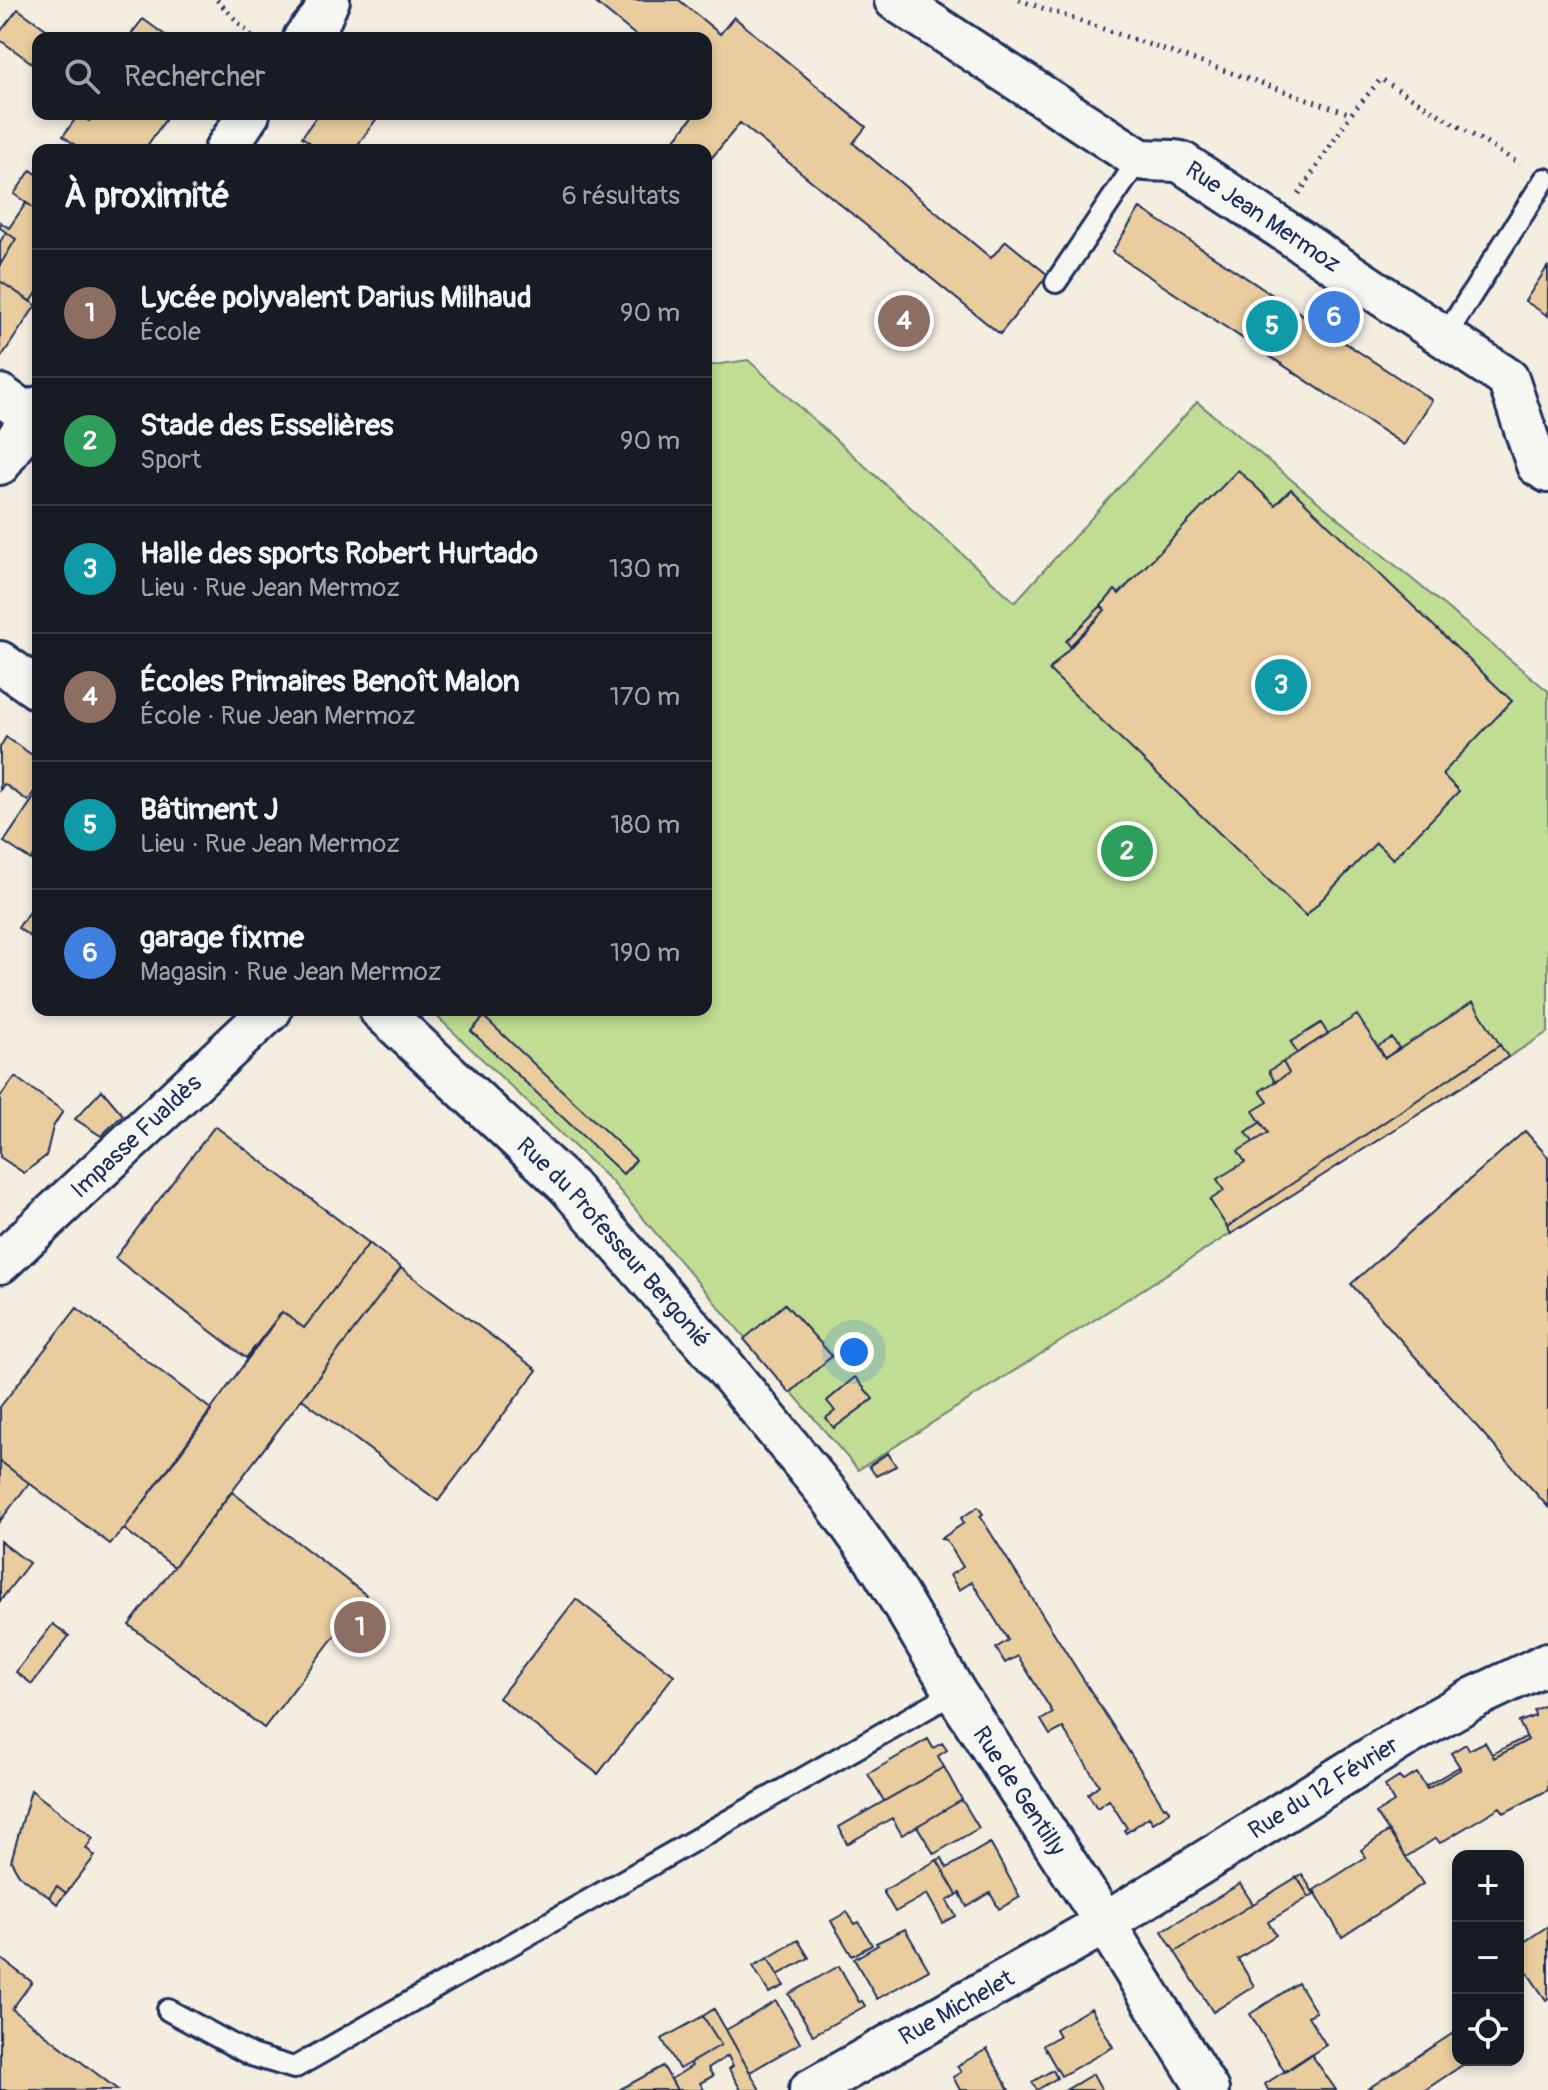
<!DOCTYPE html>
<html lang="fr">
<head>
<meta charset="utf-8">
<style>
  :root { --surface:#171b24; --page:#242831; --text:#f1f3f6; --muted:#9ea1a6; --line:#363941; --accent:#1a73e8 }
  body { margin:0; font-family:Pangolin,sans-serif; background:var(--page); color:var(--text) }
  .controls { position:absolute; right:24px; bottom:24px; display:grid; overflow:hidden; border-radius:16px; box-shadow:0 4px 12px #0003 }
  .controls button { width:72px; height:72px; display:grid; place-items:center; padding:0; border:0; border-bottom:2px solid var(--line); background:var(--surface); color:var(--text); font:40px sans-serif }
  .you { position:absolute; left:854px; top:1352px; width:28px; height:28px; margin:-20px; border:6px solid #fff; border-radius:50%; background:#1a73e8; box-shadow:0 0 0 12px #1a73e833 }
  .badge { display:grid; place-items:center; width:52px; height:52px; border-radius:50%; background:var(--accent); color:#fff; font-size:26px; font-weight:700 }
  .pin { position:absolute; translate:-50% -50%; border:4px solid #fff; box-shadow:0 2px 8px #0006 }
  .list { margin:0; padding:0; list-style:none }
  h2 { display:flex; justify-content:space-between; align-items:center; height:104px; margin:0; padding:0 32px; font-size:34px }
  h2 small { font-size:26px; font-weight:400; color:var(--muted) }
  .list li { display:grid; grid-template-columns:52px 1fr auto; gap:24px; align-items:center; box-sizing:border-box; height:128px; padding:0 32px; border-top:2px solid var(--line) }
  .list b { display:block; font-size:30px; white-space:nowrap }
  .list p { margin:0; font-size:26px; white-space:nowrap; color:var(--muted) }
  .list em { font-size:26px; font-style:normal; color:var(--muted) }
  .icon { flex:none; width:44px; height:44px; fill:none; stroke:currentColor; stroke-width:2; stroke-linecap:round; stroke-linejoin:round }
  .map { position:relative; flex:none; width:1548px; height:2090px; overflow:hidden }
  .search { position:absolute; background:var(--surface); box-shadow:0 4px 12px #0003; left:32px; top:32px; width:680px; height:88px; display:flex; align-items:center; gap:20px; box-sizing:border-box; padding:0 28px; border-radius:16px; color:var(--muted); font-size:30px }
  .panel { position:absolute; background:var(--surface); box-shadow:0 4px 12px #0003; left:32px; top:144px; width:680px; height:872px; border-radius:16px }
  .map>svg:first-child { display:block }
</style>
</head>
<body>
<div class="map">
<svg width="1548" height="2090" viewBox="0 0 1548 2090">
  <rect width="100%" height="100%" fill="#f4eee1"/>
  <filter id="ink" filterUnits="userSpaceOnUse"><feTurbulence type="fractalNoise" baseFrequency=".0125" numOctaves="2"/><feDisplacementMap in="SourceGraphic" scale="16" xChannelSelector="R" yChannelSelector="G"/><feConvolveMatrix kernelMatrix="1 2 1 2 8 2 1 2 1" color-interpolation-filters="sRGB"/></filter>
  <g filter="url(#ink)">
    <path fill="#c1dc93" stroke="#6e8678" stroke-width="2" d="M 748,360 L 1015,602 L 1197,402 L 1548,691 L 1548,1032 L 858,1470 L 613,1183 L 430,1010 L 706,1010 L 706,366 Z"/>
    <path fill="#eacd9e" stroke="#1b2f5e" stroke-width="2" d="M 592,0 L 679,0 L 720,34 L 734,17 L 866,127 L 853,143 L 991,258 L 1006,241 L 1048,275 L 1000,334 L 740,123 L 706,165 L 706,150 L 666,150 L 695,114 L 706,114 L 706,101 L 710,96 L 706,93 L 706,38 L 639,38 Z
      M 18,9 L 57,37 L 38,38 L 36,66 L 0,40 L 0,32 Z
      M 143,19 L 169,38 L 128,38 Z
      M 79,114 L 89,121 L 94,114 L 164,114 L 168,116 L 144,150 L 82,150 L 63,136 Z
      M 318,114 L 380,114 L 354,150 L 321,150 L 302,137 Z
      M 31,170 L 38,175 L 38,211 L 14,194 Z
      M 26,203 L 38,211 L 38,291 L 31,302 L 0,281 L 0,265 L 16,239 L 0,228 L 0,222 L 9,228 Z
      M 1140,208 L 1432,400 L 1404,445 L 1112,252 Z
      M 6,232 L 16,239 L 0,265 L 0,242 Z
      M 1548,266 L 1548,316 L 1525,301 Z
      M 0,281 L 36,305 L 0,359 Z
      M 1238,470 L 1275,505 L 1291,489 L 1512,701 L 1442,774 L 1459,791 L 1393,859 L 1376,843 L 1306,916 L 1049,670 L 1105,610 L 1101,606 L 1115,590 L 1119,594 Z
      M 1101,606 L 1105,610 L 1070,646 L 1066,641 Z
      M 6,737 L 38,759 L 38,786 L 28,801 L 4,784 L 0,790 L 0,747 Z
      M 35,796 L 38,798 L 38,856 L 36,854 L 31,860 L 4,842 Z
      M 38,898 L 38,942 L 18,928 Z
      M 1473,1002 L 1500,1045 L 1227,1227 L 1210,1200 L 1224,1191 L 1217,1179 L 1245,1162 L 1238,1151 L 1268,1133 L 1253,1111 L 1268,1102 L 1260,1091 L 1289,1073 L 1283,1062 L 1357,1015 L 1385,1058 Z
      M 484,1017 L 636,1160 L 623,1174 L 471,1031 Z
      M 1321,1023 L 1328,1034 L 1297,1053 L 1291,1042 Z
      M 1392,1038 L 1399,1048 L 1385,1058 L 1378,1046 Z
      M 1500,1045 L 1508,1057 L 1231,1234 L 1227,1227 Z
      M 1283,1062 L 1289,1073 L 1275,1082 L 1269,1071 Z
      M 15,1077 L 63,1111 L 53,1127 L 46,1156 L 24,1173 L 0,1157 L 0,1097 Z
      M 102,1090 L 123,1115 L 101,1136 L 75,1119 Z
      M 1261,1122 L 1268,1133 L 1253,1142 L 1246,1132 Z
      M 215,1126 L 369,1243 L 304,1328 L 282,1312 L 246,1358 L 115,1258 Z
      M 1525,1131 L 1548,1157 L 1548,1507 L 1351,1284 Z
      M 369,1243 L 401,1268 L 174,1567 L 124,1529 L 282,1312 L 304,1328 Z
      M 401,1268 L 537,1370 L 438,1501 L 302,1399 Z
      M 785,1304 L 832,1356 L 790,1393 L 744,1339 Z
      M 77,1308 L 212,1410 L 124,1529 L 110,1544 L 0,1461 L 0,1407 Z
      M 855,1377 L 873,1399 L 834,1428 L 826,1418 L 835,1411 L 827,1401 Z
      M 888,1453 L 896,1466 L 876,1476 L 869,1466 Z
      M 0,1461 L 29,1483 L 0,1521 Z
      M 232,1492 L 366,1595 L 264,1728 L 129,1625 Z
      M 978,1507 L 983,1514 L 980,1516 L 1164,1807 L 1166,1806 L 1170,1812 L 1153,1823 L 1149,1817 L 1126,1833 L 1124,1830 L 1127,1828 L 1109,1800 L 1097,1808 L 1088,1794 L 1099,1785 L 1063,1728 L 1050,1735 L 1041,1720 L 1053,1713 L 1018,1656 L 1005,1663 L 996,1648 L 1008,1640 L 972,1582 L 959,1590 L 950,1575 L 963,1567 L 946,1540 L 941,1539 L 964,1523 L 961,1518 Z
      M 0,1541 L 29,1563 L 0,1601 Z
      M 576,1599 L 674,1675 L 598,1774 L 499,1698 Z
      M 53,1624 L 69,1636 L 32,1684 L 16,1672 Z
      M 1548,1704 L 1548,1790 L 1504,1813 L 1500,1807 L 1440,1843 L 1436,1838 L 1406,1857 L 1376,1813 L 1394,1802 L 1385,1786 L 1399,1777 L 1403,1781 L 1417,1773 L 1427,1789 L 1461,1769 L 1451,1753 L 1466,1744 L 1469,1750 L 1485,1742 L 1494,1758 L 1528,1740 L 1519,1722 L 1535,1716 L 1534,1710 Z
      M 1526,1737 L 1528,1740 L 1494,1758 L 1492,1754 Z
      M 928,1739 L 933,1748 L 942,1743 L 947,1750 L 938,1756 L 944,1767 L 884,1801 L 868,1774 Z
      M 944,1767 L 962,1800 L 902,1835 L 892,1818 L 847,1844 L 839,1827 Z
      M 1459,1767 L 1461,1769 L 1427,1789 L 1426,1786 Z
      M 31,1790 L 93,1838 L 86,1848 L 95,1856 L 66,1893 L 57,1886 L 49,1897 L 19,1875 L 11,1861 Z
      M 962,1800 L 979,1828 L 934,1854 L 917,1826 Z
      M 1389,1831 L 1423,1884 L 1342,1937 L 1314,1890 L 1366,1857 L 1361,1850 Z
      M 990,1843 L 1020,1897 L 999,1909 L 990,1893 L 967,1907 L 960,1893 L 957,1895 L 937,1860 L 942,1858 L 947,1868 Z
      M 937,1860 L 957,1895 L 947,1901 L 956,1916 L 943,1923 L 927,1894 L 895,1912 L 883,1891 Z
      M 1302,1874 L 1314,1894 L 1309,1897 L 1297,1877 Z
      M 1297,1877 L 1309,1897 L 1268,1922 L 1276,1935 L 1238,1959 L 1254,1986 L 1213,2012 L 1175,1952 Z
      M 1240,1884 L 1253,1904 L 1175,1952 L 1162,1931 Z
      M 57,1886 L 66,1893 L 57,1904 L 49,1897 Z
      M 847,1912 L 855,1924 L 859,1922 L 872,1945 L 852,1956 L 831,1921 Z
      M 1548,1926 L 1548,1998 L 1546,2000 L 1518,1959 L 1518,1946 Z
      M 905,1929 L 929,1970 L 877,1999 L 854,1959 L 878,1945 L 876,1943 Z
      M 798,1940 L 809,1958 L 778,1975 L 768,1958 Z
      M 0,1958 L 32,1982 L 12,2009 L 118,2090 L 0,2090 Z
      M 768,1958 L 784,1986 L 769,1993 L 753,1966 Z
      M 839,1966 L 859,2002 L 862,2001 L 865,2006 L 813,2035 L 789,1994 Z
      M 1298,1983 L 1316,2012 L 1308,2016 L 1326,2045 L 1285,2072 L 1250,2014 Z
      M 776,2001 L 800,2043 L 750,2072 L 726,2030 Z
      M 1091,2008 L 1113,2047 L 1061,2076 L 1043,2045 L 1059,2036 L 1055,2029 Z
      M 714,2009 L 726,2030 L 760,2090 L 741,2090 L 729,2069 L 733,2066 L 728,2056 L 708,2068 L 713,2076 L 700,2083 L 704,2090 L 677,2090 L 671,2079 L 692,2066 L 690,2063 L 721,2045 L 703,2016 Z
      M 703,2016 L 721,2045 L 679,2069 L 662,2039 Z
      M 1458,2030 L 1458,2060 L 1470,2060 L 1425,2090 L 1366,2090 Z
      M 987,2049 L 1009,2090 L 960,2090 L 953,2077 L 961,2072 L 957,2066 Z
      M 1311,2054 L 1336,2090 L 1268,2090 L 1265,2084 Z
      M 663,2066 L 677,2090 L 619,2090 Z
      M 1053,2070 L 1057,2078 L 1037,2090 L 1032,2082 Z
      M 1093,2074 L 1102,2090 L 1066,2090 Z"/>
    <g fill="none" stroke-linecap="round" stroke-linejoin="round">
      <g stroke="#1b2f5e" stroke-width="26">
        <path id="service" d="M 1056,282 L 1139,159
          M 1444,338 L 1545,179
          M 168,2010 L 251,2055 L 294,2068 L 955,1692"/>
      </g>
      <g stroke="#1b2f5e" stroke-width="46">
        <g id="minor">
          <path id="s1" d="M 895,0 L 1139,159 C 1153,162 1166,159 1181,162 L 1508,379 L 1537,465 L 1548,472"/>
          <path d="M 304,38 L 321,18 L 329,0"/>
          <path d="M 225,150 L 249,114"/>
          <path d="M 0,395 L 32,417"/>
          <path d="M 0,464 L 38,407"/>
          <path d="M 0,662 L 38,689"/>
          <path id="s2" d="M 380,1010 L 568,1186 L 710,1349 L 829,1495 L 883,1571 L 955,1692 L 1091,1901 L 1208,2090"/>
          <path id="s3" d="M 0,1263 L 271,1010"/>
          <path id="s4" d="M 810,2090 L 1104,1924 L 1401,1739 L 1476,1697 L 1548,1663"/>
        </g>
      </g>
      <path stroke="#1b2f5e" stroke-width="5" stroke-dasharray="2 6" stroke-linecap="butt" d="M 217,0 L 252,37
        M 1019,0 L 1351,114 L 1381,79 L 1520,164
        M 1299,194 L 1351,114"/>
      <use href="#service" stroke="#f6f6f2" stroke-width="20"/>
      <use href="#minor" stroke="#f6f6f2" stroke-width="40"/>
    </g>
  </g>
  <g text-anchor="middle" stroke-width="6" stroke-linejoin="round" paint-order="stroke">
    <g font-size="24" fill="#1b2f5e" stroke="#f6f6f2">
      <text dy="8" stroke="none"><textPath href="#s1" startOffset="432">Rue Jean Mermoz</textPath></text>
      <text dy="8" stroke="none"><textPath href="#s3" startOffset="186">Impasse Fualdès</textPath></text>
      <text dy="8" stroke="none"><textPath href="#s2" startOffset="330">Rue du Professeur Bergonié</textPath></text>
      <text dy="8" stroke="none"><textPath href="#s4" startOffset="596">Rue du 12 Février</textPath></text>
      <text dy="8" stroke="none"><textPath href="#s2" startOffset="1014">Rue de Gentilly</textPath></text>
      <text dy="8" stroke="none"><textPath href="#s4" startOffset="168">Rue Michelet</textPath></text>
    </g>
  </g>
</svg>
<div class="controls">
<button>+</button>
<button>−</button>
<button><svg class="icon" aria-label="locate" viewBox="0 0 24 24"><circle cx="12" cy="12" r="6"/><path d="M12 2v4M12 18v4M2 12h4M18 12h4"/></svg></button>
</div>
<div class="you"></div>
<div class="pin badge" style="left:360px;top:1627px;background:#8d6e63">1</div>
<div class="pin badge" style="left:1127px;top:851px;background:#2e9e5b">2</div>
<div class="pin badge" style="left:1281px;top:685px;background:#0f9aa8">3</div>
<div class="pin badge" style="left:904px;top:321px;background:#8d6e63">4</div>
<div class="pin badge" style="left:1272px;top:326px;background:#0f9aa8">5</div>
<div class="pin badge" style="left:1334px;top:317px;background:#3f7fe0">6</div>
<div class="search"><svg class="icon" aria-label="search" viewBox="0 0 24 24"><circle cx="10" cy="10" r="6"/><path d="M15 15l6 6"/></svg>Rechercher</div>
<section class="panel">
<h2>À proximité<small>6 résultats</small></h2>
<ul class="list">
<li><span class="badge" style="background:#8d6e63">1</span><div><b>Lycée polyvalent Darius Milhaud</b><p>École</p></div><em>90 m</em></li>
<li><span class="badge" style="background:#2e9e5b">2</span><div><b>Stade des Esselières</b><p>Sport</p></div><em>90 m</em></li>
<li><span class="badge" style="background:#0f9aa8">3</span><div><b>Halle des sports Robert Hurtado</b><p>Lieu · Rue Jean Mermoz</p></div><em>130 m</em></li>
<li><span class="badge" style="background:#8d6e63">4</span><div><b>Écoles Primaires Benoît Malon</b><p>École · Rue Jean Mermoz</p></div><em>170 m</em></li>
<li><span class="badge" style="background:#0f9aa8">5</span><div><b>Bâtiment J</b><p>Lieu · Rue Jean Mermoz</p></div><em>180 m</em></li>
<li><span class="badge" style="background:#3f7fe0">6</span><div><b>garage fixme</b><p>Magasin · Rue Jean Mermoz</p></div><em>190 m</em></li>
</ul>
</section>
</div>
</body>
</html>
